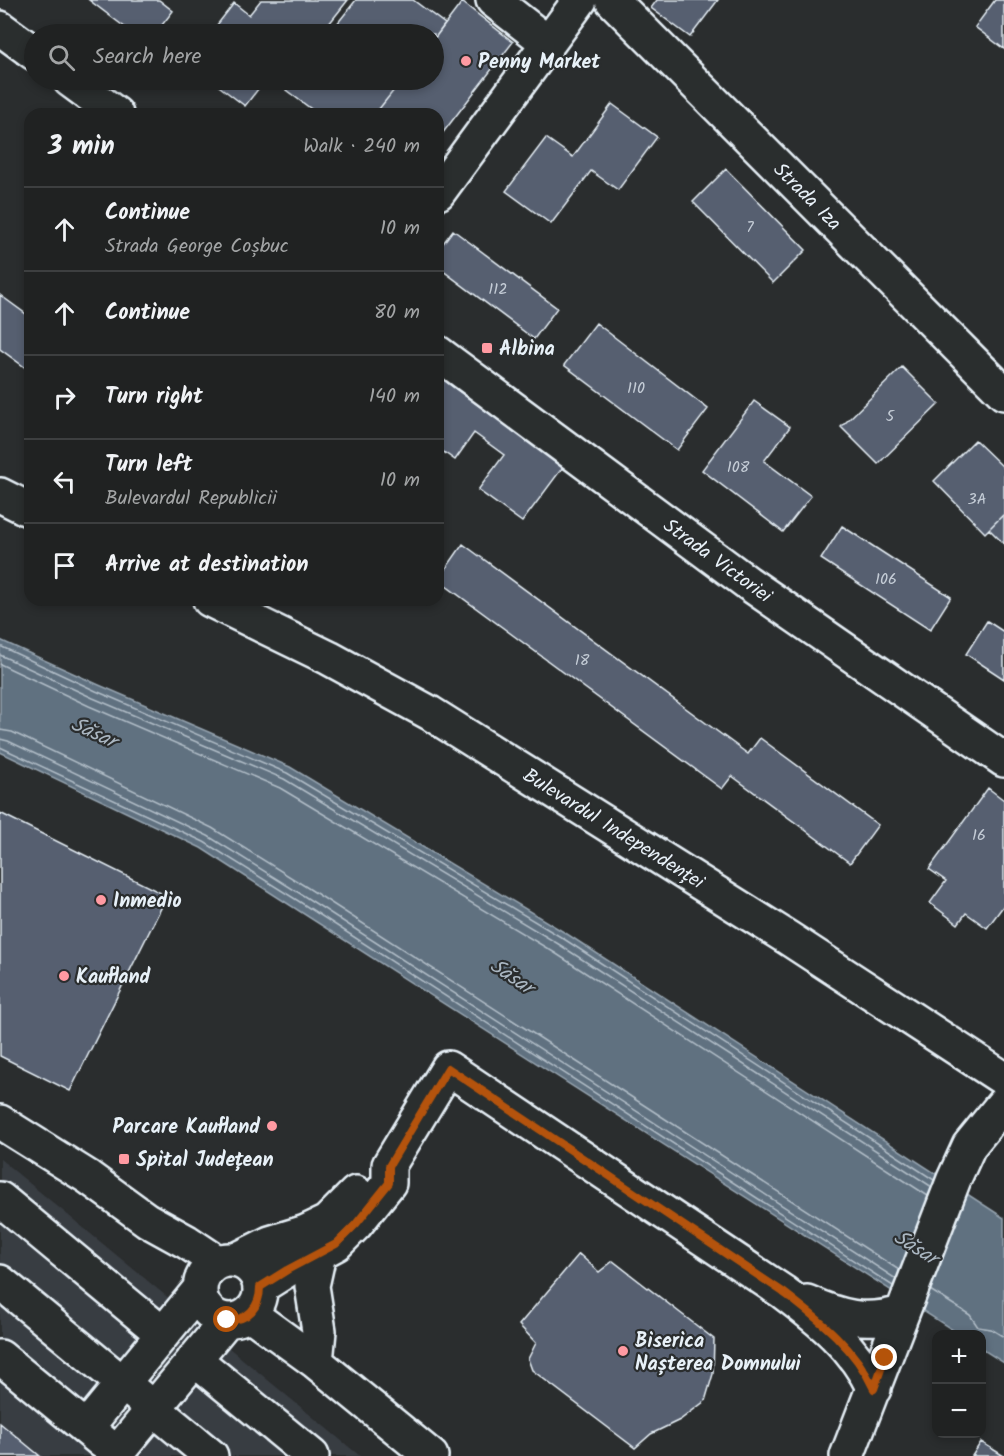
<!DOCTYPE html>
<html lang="en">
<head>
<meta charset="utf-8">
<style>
  :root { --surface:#202222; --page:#2d2f2f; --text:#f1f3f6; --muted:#a2a4a5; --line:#3d3f40 }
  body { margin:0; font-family:Kalam,sans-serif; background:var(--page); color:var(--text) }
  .controls { position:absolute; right:18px; bottom:18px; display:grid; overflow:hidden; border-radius:12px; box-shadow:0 3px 9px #0003 }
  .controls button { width:54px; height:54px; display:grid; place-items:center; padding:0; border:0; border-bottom:2px solid var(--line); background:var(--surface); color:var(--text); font:30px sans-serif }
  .stop { position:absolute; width:18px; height:18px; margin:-14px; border:4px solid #b45309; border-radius:50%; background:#fff }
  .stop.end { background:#b45309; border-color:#fff; box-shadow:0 2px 6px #0008 }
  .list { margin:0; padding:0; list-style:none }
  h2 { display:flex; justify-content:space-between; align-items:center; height:78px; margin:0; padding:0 24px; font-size:26px }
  h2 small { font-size:20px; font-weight:400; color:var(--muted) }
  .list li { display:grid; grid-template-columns:39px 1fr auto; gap:18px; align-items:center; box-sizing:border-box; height:84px; padding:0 24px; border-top:2px solid var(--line) }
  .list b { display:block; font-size:22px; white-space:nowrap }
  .list p { margin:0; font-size:20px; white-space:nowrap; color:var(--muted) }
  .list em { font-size:20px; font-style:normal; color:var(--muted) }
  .icon { flex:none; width:33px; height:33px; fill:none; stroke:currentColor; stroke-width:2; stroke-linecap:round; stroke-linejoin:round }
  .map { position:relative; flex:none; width:1004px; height:1456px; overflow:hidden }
  .search { position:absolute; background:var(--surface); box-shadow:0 3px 9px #0003; left:24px; top:24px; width:420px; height:66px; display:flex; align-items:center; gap:15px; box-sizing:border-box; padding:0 21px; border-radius:33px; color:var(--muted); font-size:22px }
  .panel { position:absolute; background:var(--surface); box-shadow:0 3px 9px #0003; left:24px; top:108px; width:420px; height:498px; border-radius:18px }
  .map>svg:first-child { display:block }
</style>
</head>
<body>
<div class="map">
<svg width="1004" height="1456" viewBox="0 0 1004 1456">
  <rect width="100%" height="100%" fill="#2a2d2e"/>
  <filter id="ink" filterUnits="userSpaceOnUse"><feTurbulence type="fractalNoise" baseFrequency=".0167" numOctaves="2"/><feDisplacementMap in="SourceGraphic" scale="12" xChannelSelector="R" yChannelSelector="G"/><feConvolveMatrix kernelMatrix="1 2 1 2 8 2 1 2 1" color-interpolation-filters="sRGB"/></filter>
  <g filter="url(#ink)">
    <path fill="#383c42" d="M 0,1159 L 360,1456 L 0,1456 Z"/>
    <path fill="#607180" stroke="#96a4b0" stroke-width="1.5" d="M 0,640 L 99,685 L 290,767 L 567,934 L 1004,1218 L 1004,1363 L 982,1349 L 982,1334 L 959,1334 L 201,848 L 0,752 Z"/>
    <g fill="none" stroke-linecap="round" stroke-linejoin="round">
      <path stroke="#b2bec8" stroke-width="1.5" d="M 0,646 L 96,691 L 287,773 L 564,939 L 934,1180
        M 0,655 L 93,698 L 284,779 L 560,945 L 932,1187
        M 0,664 L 89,706 L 280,788 L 555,953 L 928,1196
        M 0,730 L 12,732 L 212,828 L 308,888 L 899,1270
        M 0,739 L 8,741 L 208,836 L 304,896 L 896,1279
        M 0,747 L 204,842 L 300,902 L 893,1286
        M 930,1290 L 970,1315 L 978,1327 L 991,1329 L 1004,1337"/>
    </g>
    <path fill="#575f70" stroke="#e8f1f8" stroke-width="1.5" d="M 89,0 L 159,0 L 173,11 L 155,34 L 134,34 Z
      M 261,0 L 348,0 L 321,34 L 210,34 L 234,3 L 249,15 Z
      M 356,0 L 413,0 L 445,24 L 434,39 L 434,34 L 329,34 Z
      M 657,0 L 718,0 L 690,37 L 651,8 Z
      M 995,0 L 1004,0 L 1004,49 L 975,27 Z
      M 462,2 L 513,42 L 438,139 L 438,114 L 375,114 L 402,80 L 434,80 L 434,39 Z
      M 211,80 L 265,80 L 245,106 Z
      M 294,80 L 402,80 L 375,114 L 318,114 L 286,90 Z
      M 612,104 L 657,137 L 618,190 L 591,171 L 551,224 L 506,191 L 546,138 L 573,157 Z
      M 726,169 L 806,250 L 773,283 L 693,202 Z
      M 453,230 L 557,308 L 534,339 L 438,267 L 438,250 Z
      M 0,295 L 30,317 L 30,371 L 0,349 Z
      M 596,323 L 708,409 L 677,450 L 564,365 Z
      M 902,367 L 939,404 L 878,464 L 841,427 Z
      M 438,376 L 563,467 L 522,522 L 478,490 L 504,455 L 474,433 L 455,460 L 438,448 Z
      M 754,401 L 790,427 L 764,461 L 811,496 L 783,532 L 702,470 Z
      M 975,440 L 1004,468 L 1004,514 L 985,533 L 934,481 Z
      M 1004,514 L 1004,544 L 989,529 Z
      M 842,526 L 951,597 L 930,630 L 821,559 Z
      M 463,544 L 748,754 L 760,738 L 878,825 L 850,863 L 732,776 L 722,789 L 438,580 Z
      M 987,621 L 1004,632 L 1004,679 L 966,654 Z
      M 988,788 L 1004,800 L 1004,905 L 987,928 L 966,913 L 958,924 L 930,903 L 946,881 L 929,869 Z
      M 0,813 L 167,896 L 70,1091 L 0,1056 Z
      M 579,1254 L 599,1272 L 613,1261 L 714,1339 L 713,1374 L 705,1401 L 680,1420 L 651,1434 L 635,1448 L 532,1370 L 528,1359 L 536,1343 L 519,1325 Z
      M 0,1423 L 40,1456 L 0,1456 Z
      M 981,1442 L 1004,1456 L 972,1456 Z"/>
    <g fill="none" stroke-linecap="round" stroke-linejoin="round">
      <g stroke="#e8f1f8" stroke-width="38">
        <path id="minor" d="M 493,0 L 548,43
          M 612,0 L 1004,393
          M 0,28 L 34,53
          M 70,80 L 116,114
          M 438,193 L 580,0
          M 438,353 L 748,583 L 1004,760
          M 0,1122 L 88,1177 L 147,1220 L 187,1242 L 217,1262
          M 0,1199 L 163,1334
          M200 1290a30 30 0 1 1 60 0a30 30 0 1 1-60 0Z
          M 236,1260 L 270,1243 L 306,1232 L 327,1222 L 356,1193
          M 0,1282 L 211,1456
          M 260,1287 L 287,1270 L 336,1244 L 356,1224 L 389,1183 L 389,1165 L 448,1068 L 783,1292 C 820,1320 854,1346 874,1389
          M 807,1302 C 840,1317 865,1324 901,1313
          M 250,1314 L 316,1362 L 431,1456
          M 0,1357 L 103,1442
          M 194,1359 L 312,1456
          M 316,1362 L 319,1331 L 312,1286 L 319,1254
          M 86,1428 L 199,1290
          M 117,1453 L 227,1320
          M 847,1456 L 954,1179 L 969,1146 L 1004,1103"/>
      </g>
      <g stroke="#e8f1f8" stroke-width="38">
        <path id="major" d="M 0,495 L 30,510
          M 210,600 L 329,658 L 430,713 L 788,938 L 1004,1079"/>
      </g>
      <use href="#minor" stroke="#2a2d2e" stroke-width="33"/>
      <use href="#major" stroke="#2a2d2e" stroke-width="33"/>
    </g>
  </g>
  <g fill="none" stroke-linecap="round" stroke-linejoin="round" filter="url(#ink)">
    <path stroke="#b45309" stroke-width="8" d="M 227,1320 C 248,1321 260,1307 260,1287 L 287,1270 L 336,1244 L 356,1224 L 389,1183 L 389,1166 L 448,1068 L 783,1292 C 819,1320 854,1346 874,1389 L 885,1358"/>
  </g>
  <g fill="#ff9aa2" stroke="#2a2d2e" stroke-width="2">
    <circle cx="466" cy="61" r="6"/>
    <rect x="481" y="342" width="12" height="12" rx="3"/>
    <circle cx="101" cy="900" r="6"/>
    <circle cx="64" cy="976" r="6"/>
    <circle cx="272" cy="1126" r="6"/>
    <rect x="118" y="1153" width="12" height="12" rx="3"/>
    <circle cx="623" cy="1351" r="6"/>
  </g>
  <g text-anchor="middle" stroke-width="4.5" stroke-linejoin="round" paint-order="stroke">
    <g font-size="16" fill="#c4ccd6">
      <text x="750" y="232">7</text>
      <text x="498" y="294">112</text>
      <text x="636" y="393">110</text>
      <text x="890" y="421">5</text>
      <text x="738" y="472">108</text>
      <text x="977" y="504">3A</text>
      <text x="886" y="584">106</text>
      <text x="582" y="665">18</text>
      <text x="979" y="840">16</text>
    </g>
    <g font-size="20" font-weight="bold" fill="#e8f1f8" stroke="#2a2d2e" text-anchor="start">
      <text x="478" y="68">Penny Market</text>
      <text x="499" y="355">Albina</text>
      <text x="113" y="907">Inmedio</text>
      <text x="76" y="983">Kaufland</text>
      <text x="260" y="1133" text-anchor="end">Parcare Kaufland</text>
      <text x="136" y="1166">Spital Județean</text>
      <text x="635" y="1347">Biserica<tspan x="635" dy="23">Nașterea Domnului</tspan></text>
    </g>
    <g font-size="20" fill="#e8f1f8" stroke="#2a2d2e">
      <text transform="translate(808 196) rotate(45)" y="7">Strada Iza</text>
      <text transform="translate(718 560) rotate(36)" y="7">Strada Victoriei</text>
      <text transform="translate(614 828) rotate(32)" y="7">Bulevardul Independenței</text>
    </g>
    <g font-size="21" font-style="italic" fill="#abb7c2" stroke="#2a2d2e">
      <text transform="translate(94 732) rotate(25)" y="7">Săsar</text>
      <text transform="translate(512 976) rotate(34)" y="7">Săsar</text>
      <text transform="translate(916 1247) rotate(32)" y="7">Săsar</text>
    </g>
  </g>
</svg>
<div class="controls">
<button>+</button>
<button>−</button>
</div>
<div class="stop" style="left:227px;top:1320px"></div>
<div class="stop end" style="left:885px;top:1358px"></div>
<div class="search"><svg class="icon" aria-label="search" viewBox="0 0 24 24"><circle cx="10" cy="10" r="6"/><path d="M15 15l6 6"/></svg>Search here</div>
<section class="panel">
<h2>3 min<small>Walk · 240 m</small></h2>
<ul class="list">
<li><svg class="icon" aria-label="ahead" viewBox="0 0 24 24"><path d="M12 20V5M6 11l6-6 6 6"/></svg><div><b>Continue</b><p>Strada George Coșbuc</p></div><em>10 m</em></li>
<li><svg class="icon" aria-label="ahead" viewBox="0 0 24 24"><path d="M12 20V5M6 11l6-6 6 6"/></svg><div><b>Continue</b></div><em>80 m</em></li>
<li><svg class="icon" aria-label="right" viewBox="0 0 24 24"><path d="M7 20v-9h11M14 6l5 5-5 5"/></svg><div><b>Turn right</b></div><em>140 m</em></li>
<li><svg class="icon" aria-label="left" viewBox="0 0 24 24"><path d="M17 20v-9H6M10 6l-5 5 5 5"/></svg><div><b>Turn left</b><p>Bulevardul Republicii</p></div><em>10 m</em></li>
<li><svg class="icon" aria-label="arrive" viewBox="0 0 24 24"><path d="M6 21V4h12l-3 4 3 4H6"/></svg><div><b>Arrive at destination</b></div></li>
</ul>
</section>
</div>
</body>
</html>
